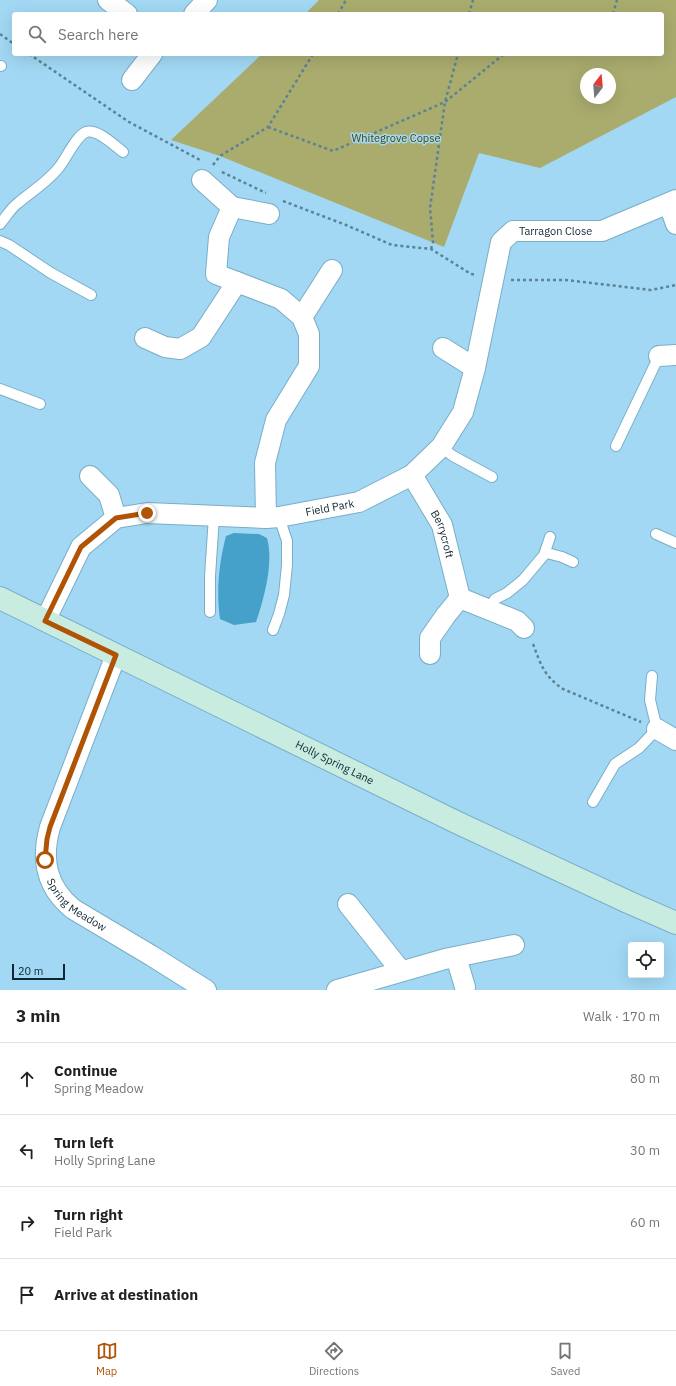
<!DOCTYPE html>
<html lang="en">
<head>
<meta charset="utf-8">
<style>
  :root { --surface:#fff; --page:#f6f6f6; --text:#202124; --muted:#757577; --line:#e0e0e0; --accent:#b15304 }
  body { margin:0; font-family:"IBM Plex Sans",sans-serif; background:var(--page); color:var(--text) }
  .controls { position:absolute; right:12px; bottom:12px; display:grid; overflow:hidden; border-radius:4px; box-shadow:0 4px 16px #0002 }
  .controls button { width:36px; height:36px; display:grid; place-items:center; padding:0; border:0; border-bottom:1px solid var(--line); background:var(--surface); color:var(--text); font:20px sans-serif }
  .compass { position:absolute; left:580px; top:68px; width:36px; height:36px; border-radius:50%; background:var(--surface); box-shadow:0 4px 16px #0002; rotate:16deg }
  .scale { position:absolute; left:12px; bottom:10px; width:53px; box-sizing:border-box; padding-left:4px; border:2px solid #102630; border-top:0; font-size:11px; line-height:14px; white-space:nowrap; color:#102630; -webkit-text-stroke:3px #a2d8f3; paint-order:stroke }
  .stop { position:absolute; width:12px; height:12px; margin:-9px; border:3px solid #b15304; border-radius:50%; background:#fff }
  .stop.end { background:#b15304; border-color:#fff; box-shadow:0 1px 4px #0008 }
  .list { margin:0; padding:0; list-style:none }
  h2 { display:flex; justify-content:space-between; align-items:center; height:52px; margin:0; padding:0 16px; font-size:17px }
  h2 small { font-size:13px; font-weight:400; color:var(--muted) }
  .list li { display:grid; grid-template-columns:26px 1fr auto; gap:12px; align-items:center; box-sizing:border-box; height:72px; padding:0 16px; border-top:1px solid var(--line) }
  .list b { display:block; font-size:15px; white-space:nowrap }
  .list p { margin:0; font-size:13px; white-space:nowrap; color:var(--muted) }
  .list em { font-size:13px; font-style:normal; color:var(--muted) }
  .icon { flex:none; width:22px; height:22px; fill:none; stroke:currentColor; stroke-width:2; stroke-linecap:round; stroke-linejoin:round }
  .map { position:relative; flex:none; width:676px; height:990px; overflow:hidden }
  .search { position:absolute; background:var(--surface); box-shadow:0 4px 16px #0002; left:12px; right:12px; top:12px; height:44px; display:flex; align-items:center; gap:10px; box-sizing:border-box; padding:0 14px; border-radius:4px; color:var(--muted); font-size:15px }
  .sheet { height:340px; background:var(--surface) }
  nav { display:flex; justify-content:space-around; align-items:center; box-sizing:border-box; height:56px; border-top:1px solid var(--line); background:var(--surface); font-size:11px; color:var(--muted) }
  nav a { display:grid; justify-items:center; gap:2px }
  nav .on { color:var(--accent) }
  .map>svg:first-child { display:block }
</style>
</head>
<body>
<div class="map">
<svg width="676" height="990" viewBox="0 0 676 990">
  <rect width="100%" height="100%" fill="#a2d8f3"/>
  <path fill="#aaac6e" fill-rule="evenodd" d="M 319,0 L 676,0 L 676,97 L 540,168 L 479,153 L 444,247 L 220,156 L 171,140 L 262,54 L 662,54 L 662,14 L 305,14 ZM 586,74 L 610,74 L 610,98 L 586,98 Z"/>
  <path fill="#45a1c9" d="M 234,533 L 259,534 L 267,538 C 274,563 264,598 256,622 L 234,625 L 220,619 C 216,590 219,563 226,536 Z"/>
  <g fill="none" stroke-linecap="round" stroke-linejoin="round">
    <g stroke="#79aec7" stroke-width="12">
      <path id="lane" d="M 0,66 L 1,66
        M 0,224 C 6,217 11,208 18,203 C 32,191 49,181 60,166 C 67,157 76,136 86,132 C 97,128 115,146 123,152
        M 0,241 L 9,245 L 51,273 L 91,295
        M 0,389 L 40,404
        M 616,446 L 659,356
        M 441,447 L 453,456 L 492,477
        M 656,534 L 676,543
        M 544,555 L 550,537
        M 488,609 L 495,599 L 507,593 L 523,580 L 544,555 L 547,553 L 562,557 L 573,562
        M 210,612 L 210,576 L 214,516
        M 273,630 L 279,614 L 284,595 L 287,565 L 287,541 L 279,517
        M 593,802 L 615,764 L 639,748 L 657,729 L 650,700 L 652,676"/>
    </g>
    <g stroke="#79aec7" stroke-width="22">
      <g id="street">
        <path d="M 108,0 L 127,14"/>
        <path d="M 194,14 L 207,0"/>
        <path d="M 132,80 L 152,54"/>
        <path d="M 202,180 L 232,207 L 219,237 L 216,274 L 281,299 L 302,317 L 309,334 L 309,366 L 276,420 L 265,463 L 266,518"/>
        <path d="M 669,204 L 676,224"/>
        <path d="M 232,207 L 269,214"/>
        <path d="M 302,317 L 332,270"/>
        <path d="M 145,338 L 165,347 L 180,349 L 201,337 L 237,282"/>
        <path d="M 443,348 L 475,368"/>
        <path d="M 659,356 L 676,355"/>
        <path id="s1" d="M 412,475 L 442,525 L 460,598"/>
        <path d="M 90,476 L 109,495 L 116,518"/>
        <path d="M 460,598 L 517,621 L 524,628"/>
        <path id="s2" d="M 45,621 L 81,547 L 116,518 L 147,513 L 266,518 L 279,517 L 359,502 L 412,475 L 441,447 L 463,412 L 475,368 L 501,242 L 513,231 L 602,231 L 676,200"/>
        <path d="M 430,654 L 430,638 L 446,615 L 460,598"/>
        <path id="s3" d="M 116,655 L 50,827 C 41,859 46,887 73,909 L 152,956 L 206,990"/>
        <path d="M 657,729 L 676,740"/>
        <path d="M 348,904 L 401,971"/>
        <path d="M 456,957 L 465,987"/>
        <path d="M 337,990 L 445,959 L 514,945"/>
      </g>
    </g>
    <g stroke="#79aec7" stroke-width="24">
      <g id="secondary">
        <path id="s4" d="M 0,598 L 456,822 L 628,902 L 676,923"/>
      </g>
    </g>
    <path stroke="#5c8295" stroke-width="2.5" stroke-dasharray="3 3" stroke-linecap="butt" d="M 338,14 L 346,0
      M 469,14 L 473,0
      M 613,14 L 617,0
      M 0,34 L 14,44
      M 29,54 L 129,122 L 202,161
      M 268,127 L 333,151 L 445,102 L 504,54
      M 213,165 L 220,156 L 268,127 L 313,54
      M 222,172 L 266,193
      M 283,201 L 346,225 L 392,245 L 431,249 L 471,274 L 477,275
      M 431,249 L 433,242 L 430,208 L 445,102 L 458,54
      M 511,280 L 566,280 L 651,290 L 676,285
      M 533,644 C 541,665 544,676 563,689 L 641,722"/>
    <use href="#lane" stroke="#fff" stroke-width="10"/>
    <use href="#street" stroke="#fff" stroke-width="20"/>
    <use href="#secondary" stroke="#c9ece1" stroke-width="22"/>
  </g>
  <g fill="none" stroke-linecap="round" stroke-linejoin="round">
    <path stroke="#b15304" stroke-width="5" d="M 45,860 L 47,839 L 50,827 L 116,655 L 45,621 L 81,547 L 116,518 L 147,513"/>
  </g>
  <g text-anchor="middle" stroke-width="3" stroke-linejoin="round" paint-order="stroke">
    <g font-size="11" fill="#454503" stroke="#a2d8f3">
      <text x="396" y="142">Whitegrove Copse</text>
    </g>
    <g font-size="11" fill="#102630" stroke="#a2d8f3">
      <text dy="4" stroke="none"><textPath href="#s2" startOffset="747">Tarragon Close</textPath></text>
      <text dy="4" stroke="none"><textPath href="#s2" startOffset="343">Field Park</textPath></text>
      <text dy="4" stroke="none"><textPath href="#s1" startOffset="67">Berrycroft</textPath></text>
      <text dy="4" stroke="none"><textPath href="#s4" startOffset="373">Holly Spring Lane</textPath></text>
      <text dy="4" stroke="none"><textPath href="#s3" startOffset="275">Spring Meadow</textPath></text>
    </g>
  </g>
</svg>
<div class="controls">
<button><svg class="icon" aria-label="locate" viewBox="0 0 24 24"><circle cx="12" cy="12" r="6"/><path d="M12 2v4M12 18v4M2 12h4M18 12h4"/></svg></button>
</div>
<svg class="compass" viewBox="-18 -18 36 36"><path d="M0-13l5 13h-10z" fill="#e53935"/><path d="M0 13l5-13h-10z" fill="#757577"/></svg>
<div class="scale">20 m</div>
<div class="stop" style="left:45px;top:860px"></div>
<div class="stop end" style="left:147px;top:513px"></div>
<div class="search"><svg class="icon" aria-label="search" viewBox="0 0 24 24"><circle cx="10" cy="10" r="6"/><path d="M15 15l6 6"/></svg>Search here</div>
</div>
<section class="sheet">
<h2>3 min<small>Walk · 170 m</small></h2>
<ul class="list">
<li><svg class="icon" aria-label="ahead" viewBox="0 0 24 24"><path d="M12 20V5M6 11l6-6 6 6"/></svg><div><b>Continue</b><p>Spring Meadow</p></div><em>80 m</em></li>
<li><svg class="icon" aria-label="left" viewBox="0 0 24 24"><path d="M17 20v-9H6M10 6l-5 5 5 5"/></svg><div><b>Turn left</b><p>Holly Spring Lane</p></div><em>30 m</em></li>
<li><svg class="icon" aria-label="right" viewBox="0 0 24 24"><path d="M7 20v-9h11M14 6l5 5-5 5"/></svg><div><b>Turn right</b><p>Field Park</p></div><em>60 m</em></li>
<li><svg class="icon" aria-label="arrive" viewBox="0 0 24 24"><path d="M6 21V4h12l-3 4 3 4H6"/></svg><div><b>Arrive at destination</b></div></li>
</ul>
</section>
<nav>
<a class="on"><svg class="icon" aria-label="map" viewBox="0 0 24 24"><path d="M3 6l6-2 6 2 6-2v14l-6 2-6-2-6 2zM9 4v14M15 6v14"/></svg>Map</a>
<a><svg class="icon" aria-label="directions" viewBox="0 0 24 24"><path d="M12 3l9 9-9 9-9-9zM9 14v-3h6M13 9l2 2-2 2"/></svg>Directions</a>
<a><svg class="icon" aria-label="saved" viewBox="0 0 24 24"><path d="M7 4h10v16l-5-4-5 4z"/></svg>Saved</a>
</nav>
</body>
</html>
